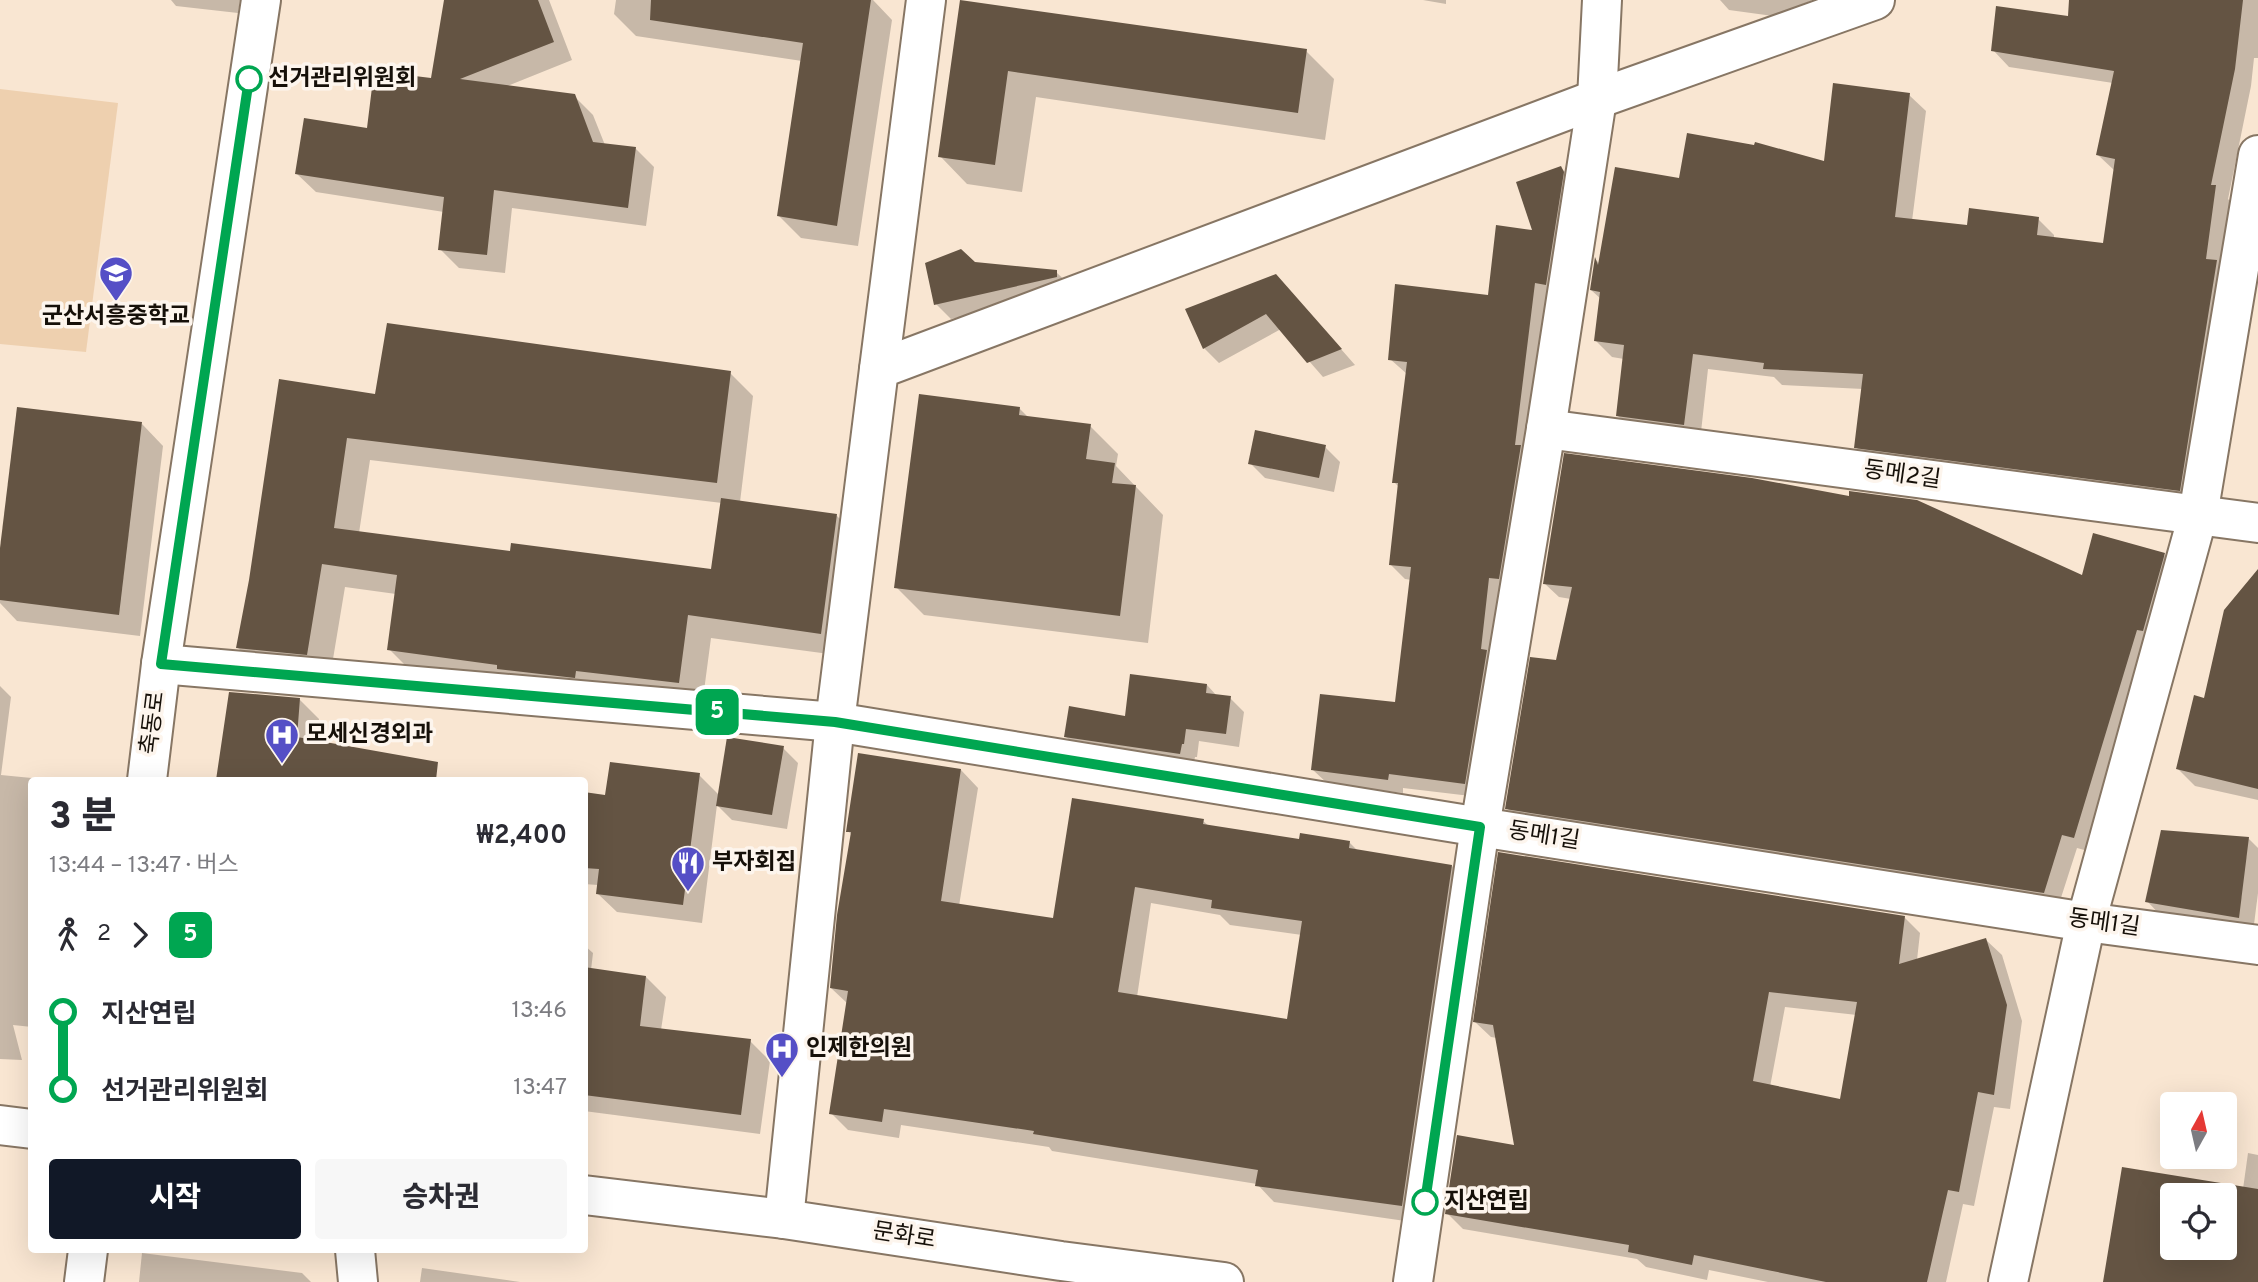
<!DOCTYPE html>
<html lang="ko">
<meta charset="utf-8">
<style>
body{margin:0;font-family:Overpass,"Noto Sans KR",sans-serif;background:#f7f7f7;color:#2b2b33;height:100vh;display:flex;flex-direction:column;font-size:26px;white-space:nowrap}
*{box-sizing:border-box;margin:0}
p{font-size:23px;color:#7c7c81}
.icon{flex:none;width:38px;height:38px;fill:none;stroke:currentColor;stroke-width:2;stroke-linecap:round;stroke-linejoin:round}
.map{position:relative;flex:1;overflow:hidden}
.panel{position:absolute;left:28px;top:777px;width:560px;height:476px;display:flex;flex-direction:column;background:#fff;border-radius:7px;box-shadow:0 7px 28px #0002}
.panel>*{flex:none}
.badge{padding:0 14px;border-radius:10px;font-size:24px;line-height:46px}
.needle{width:46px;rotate:8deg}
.controls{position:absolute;left:2160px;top:1092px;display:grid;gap:14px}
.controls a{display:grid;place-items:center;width:77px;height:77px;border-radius:7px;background:#fff;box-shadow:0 7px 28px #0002;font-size:35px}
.map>.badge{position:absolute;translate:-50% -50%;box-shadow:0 0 0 4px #fff}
.legs{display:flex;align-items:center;gap:10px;height:77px;padding:0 21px;font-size:23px}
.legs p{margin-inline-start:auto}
.headline{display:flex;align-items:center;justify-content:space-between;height:119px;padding:0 21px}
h1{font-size:38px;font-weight:800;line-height:52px}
.action{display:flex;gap:14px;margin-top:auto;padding:14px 21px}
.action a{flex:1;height:80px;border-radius:7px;background:#111827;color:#fff;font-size:28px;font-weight:800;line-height:80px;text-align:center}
.action a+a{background:#f7f7f7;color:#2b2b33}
ul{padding:0 21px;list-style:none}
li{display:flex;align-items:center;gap:24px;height:77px;font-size:26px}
li i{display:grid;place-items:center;width:10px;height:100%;margin:0 9px;background:currentColor}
li i::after{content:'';width:18px;height:18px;margin:-9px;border:5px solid;border-radius:50%;background:#fff}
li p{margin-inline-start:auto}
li:first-child i{background:linear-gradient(#0000 50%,currentColor 0)}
li:last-child i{background:linear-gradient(currentColor 50%,#0000 0)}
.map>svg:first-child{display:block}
.green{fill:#eed0af}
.shadow{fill:#0003;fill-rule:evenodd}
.building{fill:#645443;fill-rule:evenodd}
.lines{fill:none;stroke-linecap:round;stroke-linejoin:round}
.minor-casing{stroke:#877664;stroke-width:42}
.minor{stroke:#fff;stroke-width:38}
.line-1-casing{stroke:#fff;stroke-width:16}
.line-1{stroke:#00a651;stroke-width:10}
.stop-1-dot{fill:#fff;stroke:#00a651;stroke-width:3.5}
.labels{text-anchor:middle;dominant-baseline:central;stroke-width:7;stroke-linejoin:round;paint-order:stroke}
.stop-label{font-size:23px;font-weight:bold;fill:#161009;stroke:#fdf5ed;text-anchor:start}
.poi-label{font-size:23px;font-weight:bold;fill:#161009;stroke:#fdf5ed;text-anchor:start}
.street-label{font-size:23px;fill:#161009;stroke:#fdf5ed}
</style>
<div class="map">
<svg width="2258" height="1282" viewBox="0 0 2258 1282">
<rect width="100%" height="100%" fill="#f9e6d2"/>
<path class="green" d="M0 89 118 103 86 352 0 344Z"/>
<g class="shadow">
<path d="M171 0H240L238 13 176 6Z"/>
<path d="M446 0H549L572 60 505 87 574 96 593 115 605 145 635 148 654 167 646 226 512 208 505 273 459 268 440 249 444 212 316 192 297 174 368 130 432 80Z"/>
<path d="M616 0H873L892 20 858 246 801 238 779 216 802 61 636 36 614 14Z"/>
<path d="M1423 0H1446V4Z"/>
<path d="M1720 0H1813L1773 16 1729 10Z"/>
<path d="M2071 0H2258V58H2254L2251 86 2228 199 2232 203 2196 506 1873 463 1856 447 1863 389 1782 385 1774 377 1708 369 1700 441 1635 432 1618 416 1624 359 1612 357 1596 341 1601 299 1591 290 1596 260 1600 264 1681 180 1825 163 1909 95 1926 111 1912 221 1968 227 2038 219 2054 235V239L2104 245 2115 171 2098 155 2113 83 2009 67 1993 50 2069 18Z"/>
<path d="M962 1 1306 51 1334 79 1325 140 1036 97 1022 192 967 184 940 156Z"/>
<path d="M1561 168 1576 182 1479 797 1403 788V793L1328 784 1313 770 1397 704 1412 580 1405 579 1390 564 1399 487 1394 482 1407 374 1390 359 1489 297 1535 232Z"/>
<path d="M975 264 1056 272 1071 286V292L951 319 936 304Z"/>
<path d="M1290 291 1355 365 1323 377 1281 329 1219 363 1204 348 1187 310Z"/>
<path d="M730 373 753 396 740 502 837 516 860 539 844 656 711 638 702 706 412 672 389 649 396 594 345 587 330 677 261 671 238 648 250 581 280 381 376 396ZM370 460 722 503 713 571 512 553 359 533Z"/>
<path d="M1019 408 1029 418 1090 426 1118 454 1116 466 1163 515 1148 643 924 615 896 587Z"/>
<path d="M142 424 163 446 140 636 17 621 0 603V562Z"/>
<path d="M1325 447 1340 462 1334 492 1265 478 1250 463Z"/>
<path d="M2164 555 2178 569 2088 851 2077 848 2058 907 1521 823 1507 808 1557 662 1571 599 1559 597 1544 583 2083 578Z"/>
<path d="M2258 572V800L2195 786 2178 769Z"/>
<path d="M1207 685 1217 696 1230 698 1244 712 1239 747 1199 741 1197 757H1195L1193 767 1080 750 1066 737 1127 718Z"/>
<path d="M0 686 11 697 1 775 52 780H32V1027L13 1025 22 1060 0 1059Z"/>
<path d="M230 694 300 700 319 719 317 743 408 775 407 780H219Z"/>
<path d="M783 748 798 763 787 829 732 820 717 805 702 923 617 912 597 893 598 885 584 884V794L607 796 699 775 719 795Z"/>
<path d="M961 770 978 788 959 906 1054 920 1203 821 1210 827 1301 841 1349 842 1358 851 1452 866 1469 883 1419 1223 1274 1202 1257 1184 1052 1151 1049 1147 901 1125 899 1138 848 1130 831 1113 848 1004 831 988 852 835 848 831ZM1151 903 1220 915 1230 925 1302 935 1288 1021 1137 997Z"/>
<path d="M2248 838 2258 848V893L2253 932 2161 916 2147 901Z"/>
<path d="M1904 917 1920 933 1917 960 1986 940 2002 955 2022 1021 2010 1109 1994 1107 1974 1206 1963 1204 1946 1282H1768L1709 1270 1707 1280 1646 1267 1637 1259 1463 1229 1447 1213 1516 1147 1497 1038 1491 1037 1475 1022ZM1785 1007 1857 1015 1842 1101 1770 1087Z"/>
<path d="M584 945 593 953 591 970 646 977 666 997 661 1030 750 1041 770 1061 760 1134 584 1111Z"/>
<path d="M2248 1153 2258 1155V1282H2104L2123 1169 2243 1189ZM2172 1195H2224V1248H2172Z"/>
<path d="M142 1253 302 1273 311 1282H139Z"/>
<path d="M422 1268 520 1282H420Z"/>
</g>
<g class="building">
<path d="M444 0H538L554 42 460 79 575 94 593 142 636 147 628 208 494 190 487 255 438 250 444 197 295 174 304 118 367 128 374 71 431 78Z"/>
<path d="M651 0H871L837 226 777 216 803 43 650 20Z"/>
<path d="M960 0 1307 49 1298 113 1008 71 995 165 938 157Z"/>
<path d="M2069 0H2243L2235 69 2211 185H2216L2206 259 2217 260 2180 491 1854 448 1863 374 1763 369 1764 363 1693 354 1684 425 1616 416 1624 345 1594 341 1600 292 1590 290 1595 257 1598 265 1615 167 1679 178 1687 133 1754 145 1755 142 1824 161 1833 83 1910 93 1895 217 1967 225 1969 208 2039 217 2037 235 2103 243 2115 159 2096 155 2114 71 1991 51 1996 6 2068 16Z"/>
<path d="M1561 166 1564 172 1546 285 1535 283 1515 445H1521L1499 579 1489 578 1481 649 1487 650 1465 784 1389 774 1388 780 1311 770 1320 694 1395 702 1411 567 1389 565 1398 483H1392L1407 362 1388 360 1395 284 1488 295 1496 225 1532 230 1516 182Z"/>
<path d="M961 249 975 262 1057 270V277L934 305 925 263Z"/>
<path d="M1276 274 1342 349 1307 363 1266 314 1203 349 1185 309Z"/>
<path d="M387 323 731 371 717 483 347 438 334 528 510 551 511 543 711 569 721 498 837 514 821 634 688 615 679 683 576 671 575 678 497 669V665L387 650 397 575 322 564 307 655 236 648 249 580 279 379 375 394Z"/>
<path d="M919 394 1020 407 1019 415 1091 424 1086 459 1115 463 1112 483 1136 485 1120 616 894 588Z"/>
<path d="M17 407 142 422 119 615 0 600V548Z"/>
<path d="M1255 430 1326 445 1319 478 1248 464Z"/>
<path d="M1564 453 1752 478 1849 496V491L1917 500 2082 575 2093 533 2165 553 2143 631 2137 630 2074 838 2062 835 2044 893 1505 809 1530 657 1556 660 1572 587 1543 584Z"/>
<path d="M2258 569V789L2176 769 2194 695 2204 698 2224 610Z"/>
<path d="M1130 674 1207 684 1206 693 1231 696 1226 734 1186 729 1184 744H1182L1180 754 1064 737 1069 706 1125 716Z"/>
<path d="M229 692 300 698 297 737 438 762 436 780H216Z"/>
<path d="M727 737 784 746 772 815 716 806Z"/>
<path d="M858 753 961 769 941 901 1053 918 1072 798 1204 819 1203 824 1299 839 1300 833 1350 841 1349 848 1452 865 1402 1206 1255 1186 1258 1170 1033 1134 1034 1131 884 1109 882 1122 829 1114 848 991 830 988 837 915 851 832H846ZM1135 887 1212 900 1211 908 1302 921 1287 1019 1118 992Z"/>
<path d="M610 762 700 773 683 905 596 894 599 869 584 868V792L605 795Z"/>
<path d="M2161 830 2249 837 2239 918 2145 902Z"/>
<path d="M1498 852 1905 916 1899 964 1986 938 2007 1005 1994 1095 1978 1092 1959 1192 1948 1190 1927 1282H1826L1694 1255 1692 1265 1628 1252 1629 1245 1445 1214 1457 1135 1514 1145 1493 1025 1473 1022ZM1769 992 1857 1002 1840 1099 1753 1081Z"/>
<path d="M584 967 646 976 640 1026 751 1039 741 1115 584 1095Z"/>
<path d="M2122 1167 2258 1189V1282H2103ZM2172 1195H2224V1248H2172Z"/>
</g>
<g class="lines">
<g class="minor-casing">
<g id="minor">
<path d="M879 369 926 0"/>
<path d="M1546 429 2258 523"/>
<path d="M161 664 835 722 1480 827 2086 922 2258 945"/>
<path d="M147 780 161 664 261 0"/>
<path d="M0 1125 32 1129"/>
<path d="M584 1195 784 1219 1061 1261 1224 1282"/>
<path d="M784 1219 835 722 879 369 1597 99 1875 0"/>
<path d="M355 1250 358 1282"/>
<path d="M84 1282 88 1250"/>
<path d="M1413 1282 1480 827 1546 429 1597 99 1602 0"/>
<path d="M2008 1282 2086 922 2198 515 2258 155"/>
</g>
</g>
<use href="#minor" class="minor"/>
</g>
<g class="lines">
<g class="line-1-casing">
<path id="line-1" d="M249 79 161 664 835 722 1480 827 1425 1202"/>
</g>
<use href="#line-1" class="line-1"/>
</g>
<defs>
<g id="school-pin" transform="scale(1.75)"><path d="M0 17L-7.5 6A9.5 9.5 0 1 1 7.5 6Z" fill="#554fc6" stroke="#fdf5ed"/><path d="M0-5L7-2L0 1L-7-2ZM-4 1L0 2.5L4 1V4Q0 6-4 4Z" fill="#fff"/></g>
<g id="hospital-pin" transform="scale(1.75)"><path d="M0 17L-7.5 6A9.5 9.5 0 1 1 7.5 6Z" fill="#554fc6" stroke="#fdf5ed"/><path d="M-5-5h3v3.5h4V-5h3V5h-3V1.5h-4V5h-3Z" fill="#fff"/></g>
<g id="restaurant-pin" transform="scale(1.75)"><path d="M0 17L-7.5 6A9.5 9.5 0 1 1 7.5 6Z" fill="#554fc6" stroke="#fdf5ed"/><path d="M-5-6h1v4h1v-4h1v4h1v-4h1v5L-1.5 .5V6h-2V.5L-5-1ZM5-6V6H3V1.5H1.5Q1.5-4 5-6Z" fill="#fff"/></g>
</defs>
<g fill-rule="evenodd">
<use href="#school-pin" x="116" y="273"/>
<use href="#hospital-pin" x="282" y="735"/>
<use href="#restaurant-pin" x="688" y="863"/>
<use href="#hospital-pin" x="782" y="1049"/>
</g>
<g class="stop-1-dot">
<circle cx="249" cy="79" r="12"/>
<circle cx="1425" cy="1202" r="12"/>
</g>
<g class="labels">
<g class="stop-label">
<text x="268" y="79">선거관리위원회</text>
<text x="1444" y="1202">지산연립</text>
</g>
<g class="poi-label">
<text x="116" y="317" text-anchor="middle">군산서흥중학교</text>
<text x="306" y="735">모세신경외과</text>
<text x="712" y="863">부자회집</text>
<text x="806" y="1049">인제한의원</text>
</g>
<g class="street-label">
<text transform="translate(1902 476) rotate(8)">동메2길</text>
<text transform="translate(154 723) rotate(-83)">축동로</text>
<text transform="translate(1544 837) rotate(9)">동메1길</text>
<text transform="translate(2104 924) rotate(8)">동메1길</text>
<text transform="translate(904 1237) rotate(9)">문화로</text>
</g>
</g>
</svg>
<div class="controls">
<a><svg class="needle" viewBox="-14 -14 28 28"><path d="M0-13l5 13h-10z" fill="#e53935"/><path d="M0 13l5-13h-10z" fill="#7c7c81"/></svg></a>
<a><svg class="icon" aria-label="locate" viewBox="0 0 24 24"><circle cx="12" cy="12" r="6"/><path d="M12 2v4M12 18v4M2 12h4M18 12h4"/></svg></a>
</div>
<b class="badge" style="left:717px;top:712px;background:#00a651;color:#fff">5</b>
<section class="panel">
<div class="headline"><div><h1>3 분</h1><p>13:44 – 13:47 · 버스</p></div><b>₩2,400</b></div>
<div class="legs"><svg class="icon" aria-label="walk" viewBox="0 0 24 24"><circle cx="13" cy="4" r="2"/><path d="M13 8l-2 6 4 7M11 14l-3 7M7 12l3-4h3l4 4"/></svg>2<svg class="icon" aria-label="forward" viewBox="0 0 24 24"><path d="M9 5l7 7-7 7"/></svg><b class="badge" style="background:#00a651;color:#fff">5</b></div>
<ul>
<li><i style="color:#00a651"></i><b>지산연립</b><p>13:46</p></li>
<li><i style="color:#00a651"></i><b>선거관리위원회</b><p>13:47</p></li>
</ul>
<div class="action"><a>시작</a><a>승차권</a></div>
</section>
</div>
